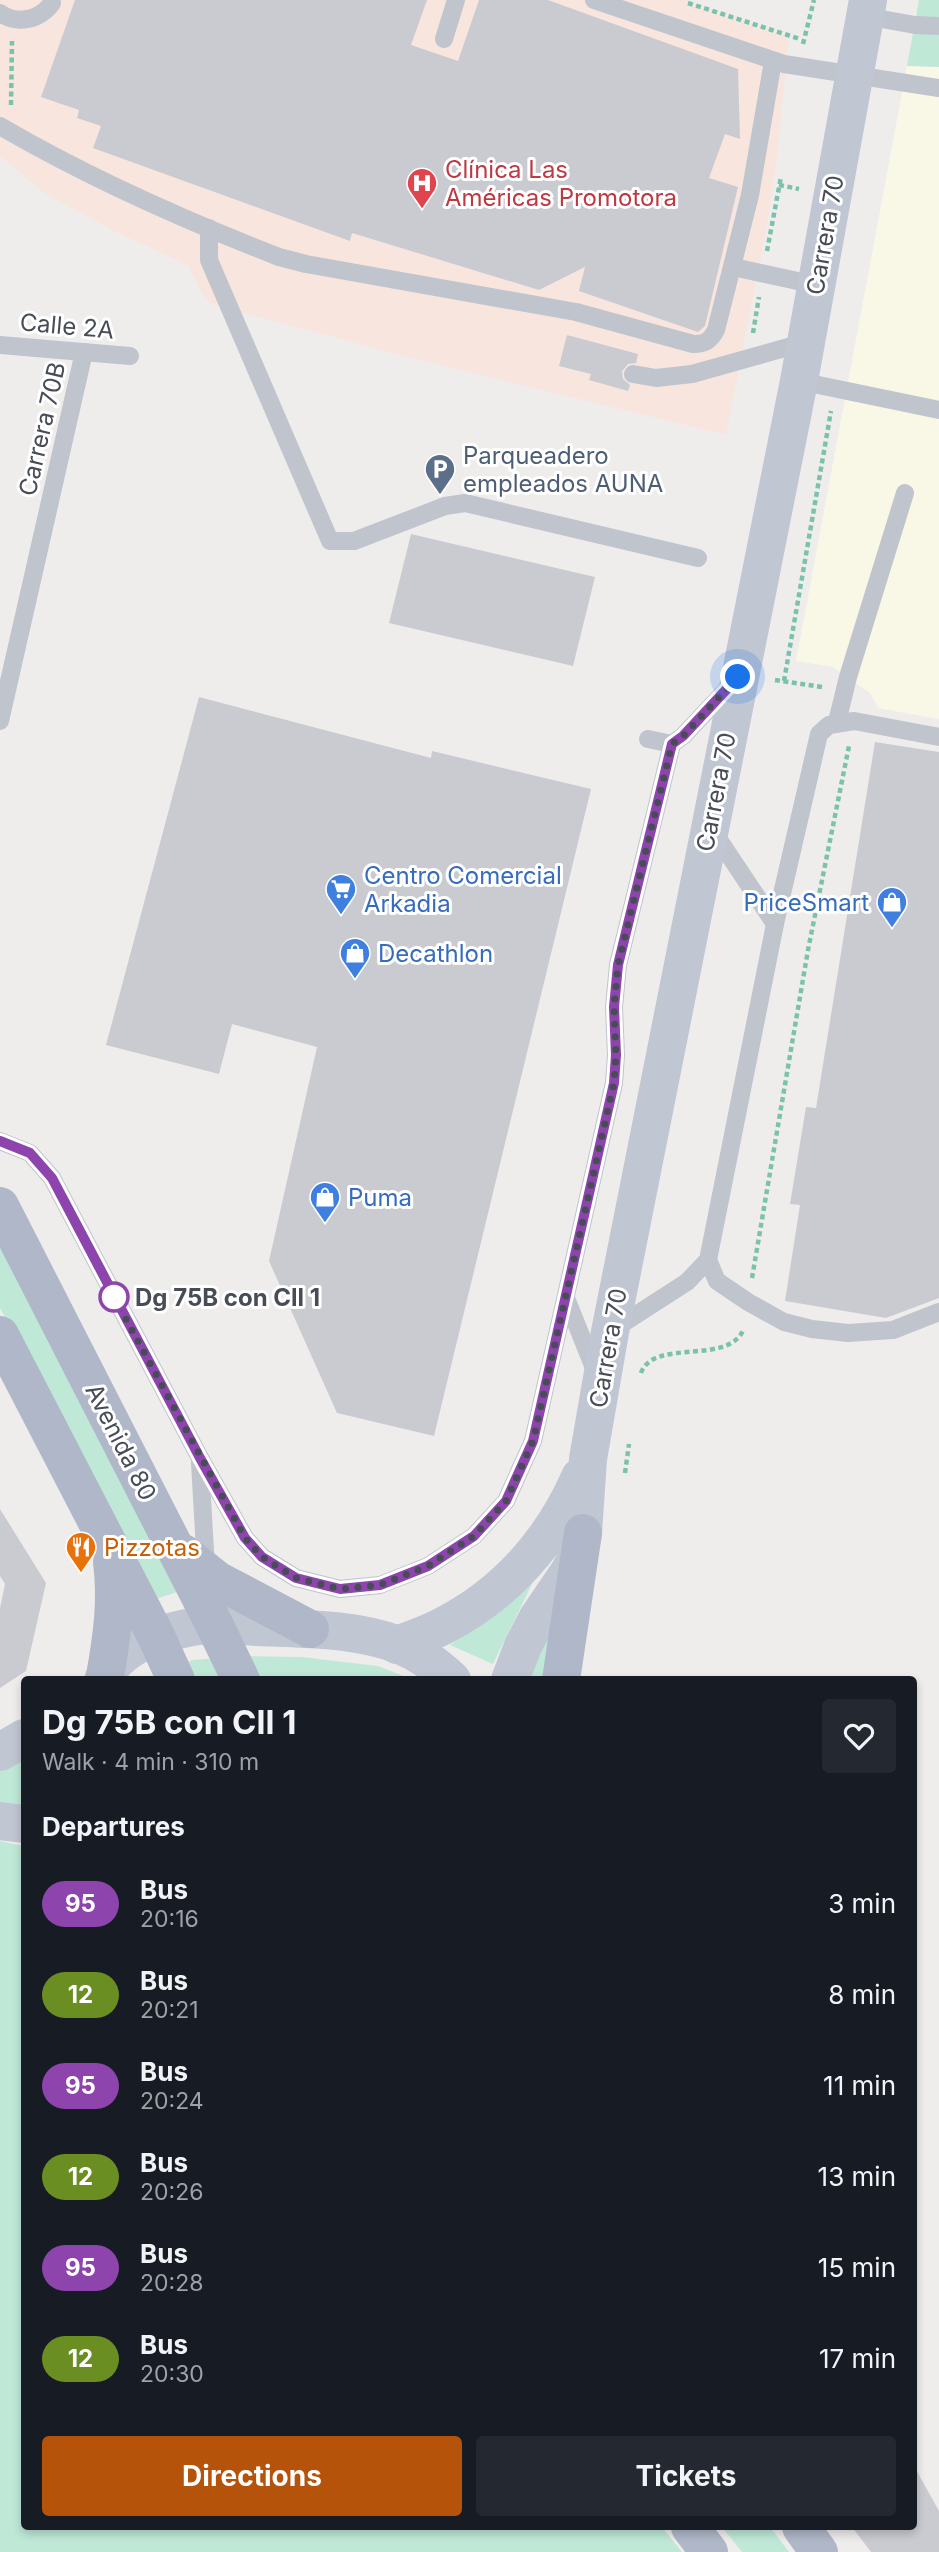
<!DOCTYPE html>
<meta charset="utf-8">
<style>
body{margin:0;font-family:Inter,sans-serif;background:#242831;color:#f1f3f6;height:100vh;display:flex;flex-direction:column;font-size:26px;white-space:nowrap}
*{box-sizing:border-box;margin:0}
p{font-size:23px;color:#9ea1a6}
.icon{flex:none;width:38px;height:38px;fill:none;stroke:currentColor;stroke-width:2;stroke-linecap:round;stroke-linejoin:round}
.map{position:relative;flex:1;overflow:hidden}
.drawer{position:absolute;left:21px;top:1676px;width:896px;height:854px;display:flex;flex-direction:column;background:#171b24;border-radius:7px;box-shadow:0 4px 10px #0003}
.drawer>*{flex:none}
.badge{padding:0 14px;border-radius:23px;font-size:24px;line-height:46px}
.you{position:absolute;width:35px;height:35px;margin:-18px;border:5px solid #fff;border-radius:50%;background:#1a73e8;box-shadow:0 0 0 10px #1a73e833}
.map>.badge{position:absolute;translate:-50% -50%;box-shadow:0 0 0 4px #fff}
h2{padding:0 21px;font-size:26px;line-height:63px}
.round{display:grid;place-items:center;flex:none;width:74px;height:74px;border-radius:7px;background:#242831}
.headline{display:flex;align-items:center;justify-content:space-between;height:119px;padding:0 21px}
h1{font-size:33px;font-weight:700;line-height:52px}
.primary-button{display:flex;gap:14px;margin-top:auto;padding:14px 21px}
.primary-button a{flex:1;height:80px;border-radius:7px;background:#b45309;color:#fff;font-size:28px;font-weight:700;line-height:80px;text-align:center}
.primary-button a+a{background:#242831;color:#f1f3f6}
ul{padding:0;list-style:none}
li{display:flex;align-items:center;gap:21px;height:91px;padding:0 21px}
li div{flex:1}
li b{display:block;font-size:26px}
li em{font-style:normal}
li .badge{min-width:77px;font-weight:700;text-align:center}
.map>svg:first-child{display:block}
.commercial{fill:#f9f7e6}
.medical{fill:#f7e5de}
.green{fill:#bfe8d7}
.building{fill:#cacbd1}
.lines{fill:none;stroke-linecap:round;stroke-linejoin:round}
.path{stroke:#7bc2ad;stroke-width:4.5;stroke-dasharray:5 3.5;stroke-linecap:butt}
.service{stroke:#bfc4cd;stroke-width:18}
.secondary{stroke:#c1c6d3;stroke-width:38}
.primary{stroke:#afb7c8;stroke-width:38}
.line-casing{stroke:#fff;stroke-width:16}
.line{stroke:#8e44ad;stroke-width:10}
.walk{stroke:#474c57;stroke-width:7;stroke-dasharray:0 12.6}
.stop-dot{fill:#fff;stroke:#8e44ad;stroke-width:3.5}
.labels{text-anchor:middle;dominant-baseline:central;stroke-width:6;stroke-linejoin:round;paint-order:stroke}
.health-label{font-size:24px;fill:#be3a42;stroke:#fff;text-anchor:start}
.street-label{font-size:24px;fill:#474c57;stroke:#fff}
.service-label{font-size:24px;fill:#4e5e75;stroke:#fff;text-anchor:start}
.shop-label{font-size:24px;fill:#366cbe;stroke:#fff;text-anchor:start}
.stop-label{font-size:24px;font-weight:bold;fill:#474c57;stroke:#fff;text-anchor:start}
.food-label{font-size:24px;fill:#c56008;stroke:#fff;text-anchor:start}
</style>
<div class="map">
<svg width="939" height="2552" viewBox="0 0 939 2552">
<rect width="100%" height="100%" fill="#efedec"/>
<path class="commercial" d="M907 66 939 67V719L878 708 870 693 833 667 796 661Z"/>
<path class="medical" d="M0 0H686L789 36 776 167 767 225 726 435 400 355 211 304 202 294 188 265 118 233 46 194 0 156Z"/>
<g class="green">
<path d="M919 0H939V67L907 66Z"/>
<path d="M0 1239 180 1591 153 1600 0 1308Z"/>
<path d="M547 1553 493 1664 450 1645 475 1627Z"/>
<path d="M555 1621 545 1680H531L537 1653Z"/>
<path d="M246 1656 302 1657 378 1666 414 1680H159L192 1660Z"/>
<path d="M24 1753V1812L0 1808V1769Z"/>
<path d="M0 1841 24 1846V2527H662L682 2552H0Z"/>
<path d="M722 2527H770L789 2552H742Z"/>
</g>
<g class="building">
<path d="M75 0H427L411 45 458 61 479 0H548L738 69 740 139 725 134 709 178 738 187 705 326 698 332 579 291 585 267 539 290 352 233 350 241 93 148 101 126 77 118 79 110 41 97Z"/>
<path d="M567 335 638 354 636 363 628 364 622 371 623 379 630 385 628 391 589 380 591 374 559 366Z"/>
<path d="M411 534 595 577 573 666 389 623Z"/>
<path d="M199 697 431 758 432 751 591 789 434 1436 337 1413 269 1261 317 1047 232 1024 219 1074 106 1045Z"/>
<path d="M875 742 939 752V1298L886 1318 785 1301 800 1205 790 1204 806 1107 816 1108Z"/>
<path d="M0 1509 46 1583 26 1671 0 1688V1608L5 1584 0 1576Z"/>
<path d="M914 2466 939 2511V2552H871L852 2527H914Z"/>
</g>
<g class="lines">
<g class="path">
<path d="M688 3 800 39"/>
<path d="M803 44 814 0"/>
<path d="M11 105 12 41"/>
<path d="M779 185 799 189"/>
<path d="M767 251 781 177"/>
<path d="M753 333 759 297"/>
<path d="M775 680 822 687"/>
<path d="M784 681 831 411"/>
<path d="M752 1278 808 950 849 746"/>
<path d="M641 1373C654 1337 730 1367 744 1328"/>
<path d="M625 1473 629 1444"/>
</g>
<g class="service">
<path d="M594 0 784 64 939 88"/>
<path d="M0 13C17 25 40 20 52 3"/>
<path d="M865 16 915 25 939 26"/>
<path d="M444 39 456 0"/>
<path d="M0 126C89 178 184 220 279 257L306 264 576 312 693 344C705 344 710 341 716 330L750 195 773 61"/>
<path d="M209 228V260L330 541H354L445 506 465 503 698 558"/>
<path d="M733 267 816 285"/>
<path d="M0 345 130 356"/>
<path d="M633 374 656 378 692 374 806 342"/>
<path d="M799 381 939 410"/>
<path d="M0 721 84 352"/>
<path d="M837 722 848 677 905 493"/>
<path d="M648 739 672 744"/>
<path d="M713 831 775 924"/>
<path d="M0 1141 30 1153 52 1178 200 1458 245 1538 262 1557 296 1578 340 1589 380 1585 428 1566 474 1536 506 1501 533 1441 614 1083 616 1055 614 1007 618 965 672 744 683 736 731 685"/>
<path d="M708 1260 717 1281 748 1302 784 1322 812 1329 848 1333 893 1330 939 1312"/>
<path d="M566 1298 596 1373"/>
<path d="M614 1329 687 1282 708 1260 775 924 819 734 829 725 854 721 939 737"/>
<path d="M200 1463 206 1568"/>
</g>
<g class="secondary">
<path d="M397 1645C412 1639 428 1634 443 1626 506 1594 552 1541 580 1477"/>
<path d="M103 1680C118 1647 159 1633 192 1627 213 1623 235 1626 256 1627 303 1629 354 1628 399 1645 420 1653 436 1665 452 1680"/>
<path d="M510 1680 523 1646 537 1619 569 1572 578 1554 583 1533 588 1459 610 1332 799 381 868 0"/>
<path d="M0 1752 24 1738"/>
<path d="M0 1821 24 1824"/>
</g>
<g class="primary">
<path d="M0 1206 215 1626 241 1680"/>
<path d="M0 1335 156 1636 176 1680"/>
<path d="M183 1553 217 1580 310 1629"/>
<path d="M105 1676C112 1637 117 1601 112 1562"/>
<path d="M561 1680 583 1533"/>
<path d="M690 2527 709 2552"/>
<path d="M801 2527 819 2552"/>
</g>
</g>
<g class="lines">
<g class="line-casing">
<path id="line" d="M0 1141 30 1153 52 1178 200 1458 245 1538 262 1557 296 1578 340 1589 380 1585 428 1566 474 1536 506 1501 533 1441 614 1083 616 1055 614 1007 618 965 672 744 683 736 738 677"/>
</g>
<use href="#line" class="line"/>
<path class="walk" d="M114 1297 245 1538 262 1557 296 1578 340 1589 380 1585 428 1566 474 1536 506 1501 533 1441 614 1083 616 1055 614 1007 618 965 672 744 683 736 738 677"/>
</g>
<defs>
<g id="hospital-pin" transform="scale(1.575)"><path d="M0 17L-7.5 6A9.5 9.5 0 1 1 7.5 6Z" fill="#e0444e" stroke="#fff"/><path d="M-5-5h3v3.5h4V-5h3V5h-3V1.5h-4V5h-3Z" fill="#fff"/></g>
<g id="parking-pin" transform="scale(1.575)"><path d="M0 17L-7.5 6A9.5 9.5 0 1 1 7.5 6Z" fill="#5c6f8a" stroke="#fff"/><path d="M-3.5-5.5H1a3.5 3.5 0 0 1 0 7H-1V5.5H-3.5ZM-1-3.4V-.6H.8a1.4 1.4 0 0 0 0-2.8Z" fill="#fff"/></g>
<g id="supermarket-pin" transform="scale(1.575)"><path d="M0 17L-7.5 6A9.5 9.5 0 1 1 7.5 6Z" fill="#3f7fe0" stroke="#fff"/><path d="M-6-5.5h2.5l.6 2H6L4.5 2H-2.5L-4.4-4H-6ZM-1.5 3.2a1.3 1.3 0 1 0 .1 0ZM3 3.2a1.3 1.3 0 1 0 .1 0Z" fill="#fff"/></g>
<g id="shop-pin" transform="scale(1.575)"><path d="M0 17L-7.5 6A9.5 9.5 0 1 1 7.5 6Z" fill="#3f7fe0" stroke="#fff"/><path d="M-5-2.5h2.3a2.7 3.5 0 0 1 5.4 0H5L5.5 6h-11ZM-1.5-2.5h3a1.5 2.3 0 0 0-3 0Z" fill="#fff"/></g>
<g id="restaurant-pin" transform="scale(1.575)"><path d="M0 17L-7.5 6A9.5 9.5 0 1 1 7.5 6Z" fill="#e8710a" stroke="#fff"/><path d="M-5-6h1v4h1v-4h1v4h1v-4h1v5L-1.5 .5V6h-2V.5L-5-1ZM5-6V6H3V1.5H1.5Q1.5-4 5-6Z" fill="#fff"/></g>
</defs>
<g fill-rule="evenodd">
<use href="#hospital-pin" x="422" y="183"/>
<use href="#parking-pin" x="440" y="469"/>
<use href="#supermarket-pin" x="341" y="889"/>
<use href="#shop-pin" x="892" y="902"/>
<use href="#shop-pin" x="355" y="953"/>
<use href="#shop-pin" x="325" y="1197"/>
<use href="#restaurant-pin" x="81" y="1547"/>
</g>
<circle class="stop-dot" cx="114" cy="1297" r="14"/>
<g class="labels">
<g class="health-label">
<text x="445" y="169">Clínica Las<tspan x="445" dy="28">Américas Promotora</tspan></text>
</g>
<g class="street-label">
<text transform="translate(825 235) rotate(-80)">Carrera 70</text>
<text transform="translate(67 326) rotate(5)">Calle 2A</text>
<text transform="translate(42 429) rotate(-77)">Carrera 70B</text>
<text transform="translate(716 792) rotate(-79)">Carrera 70</text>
<text transform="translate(608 1348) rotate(-80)">Carrera 70</text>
<text transform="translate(121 1442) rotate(63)">Avenida 80</text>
</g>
<g class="service-label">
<text x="463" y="455">Parqueadero<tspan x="463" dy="28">empleados AUNA</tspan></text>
</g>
<g class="shop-label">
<text x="364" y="875">Centro Comercial<tspan x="364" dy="28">Arkadia</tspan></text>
<text x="869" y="902" text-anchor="end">PriceSmart</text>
<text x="378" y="953">Decathlon</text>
<text x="348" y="1197">Puma</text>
</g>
<g class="stop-label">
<text x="135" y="1297">Dg 75B con Cll 1</text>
</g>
<g class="food-label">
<text x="104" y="1547">Pizzotas</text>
</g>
</g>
</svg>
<div class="you" style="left:738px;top:677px"></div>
<section class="drawer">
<div class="headline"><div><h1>Dg 75B con Cll 1</h1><p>Walk · 4 min · 310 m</p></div><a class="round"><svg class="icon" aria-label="heart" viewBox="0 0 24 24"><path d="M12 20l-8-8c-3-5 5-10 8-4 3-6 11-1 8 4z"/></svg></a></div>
<h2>Departures</h2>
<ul>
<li><span class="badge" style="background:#8e44ad;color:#fff">95</span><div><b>Bus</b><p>20:16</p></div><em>3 min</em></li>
<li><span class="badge" style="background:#6b8e23;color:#fff">12</span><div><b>Bus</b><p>20:21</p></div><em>8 min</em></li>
<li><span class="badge" style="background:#8e44ad;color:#fff">95</span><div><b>Bus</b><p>20:24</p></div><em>11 min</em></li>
<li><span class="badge" style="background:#6b8e23;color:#fff">12</span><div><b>Bus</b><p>20:26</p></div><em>13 min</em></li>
<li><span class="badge" style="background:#8e44ad;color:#fff">95</span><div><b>Bus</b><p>20:28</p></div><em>15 min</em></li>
<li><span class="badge" style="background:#6b8e23;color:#fff">12</span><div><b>Bus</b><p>20:30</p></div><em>17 min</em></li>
</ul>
<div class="primary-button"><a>Directions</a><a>Tickets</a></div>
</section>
</div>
